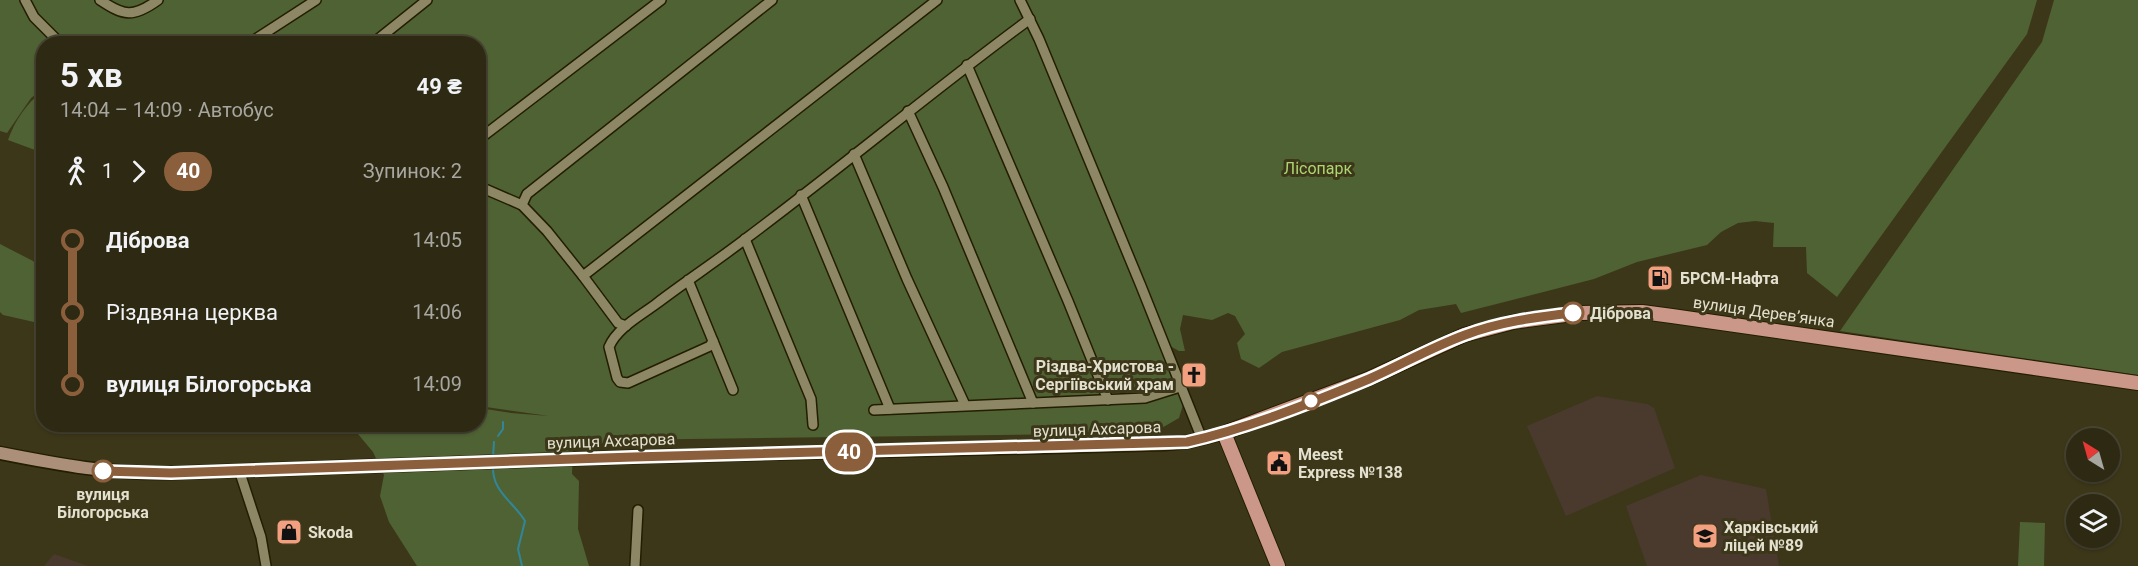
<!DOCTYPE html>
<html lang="uk">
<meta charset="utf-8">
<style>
body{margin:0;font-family:Roboto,sans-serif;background:#393521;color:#f1f3f6;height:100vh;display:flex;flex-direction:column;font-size:22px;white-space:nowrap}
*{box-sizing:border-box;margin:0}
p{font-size:20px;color:#a7a6a0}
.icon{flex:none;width:33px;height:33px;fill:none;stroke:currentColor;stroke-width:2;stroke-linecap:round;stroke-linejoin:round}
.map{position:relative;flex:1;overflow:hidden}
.panel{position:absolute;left:36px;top:36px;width:450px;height:396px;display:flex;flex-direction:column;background:#2d2913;border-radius:24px;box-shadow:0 2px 4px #0004,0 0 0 2px #484533}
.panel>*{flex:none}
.badge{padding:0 12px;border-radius:20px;font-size:21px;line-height:39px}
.needle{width:39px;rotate:323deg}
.fabs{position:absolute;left:2066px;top:428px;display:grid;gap:12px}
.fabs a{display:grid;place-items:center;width:54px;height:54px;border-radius:50%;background:#2d2913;box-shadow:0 2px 4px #0004,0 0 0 2px #484533;font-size:30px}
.map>.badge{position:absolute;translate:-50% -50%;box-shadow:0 0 0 3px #fff}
.legs{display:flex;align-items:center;gap:9px;height:66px;padding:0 24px;font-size:20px}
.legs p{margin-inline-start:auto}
.summary{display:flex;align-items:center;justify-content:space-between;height:102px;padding:0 24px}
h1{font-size:33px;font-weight:700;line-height:45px}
ul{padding:0 24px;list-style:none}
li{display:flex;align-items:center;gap:21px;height:72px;font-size:22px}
li i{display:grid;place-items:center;width:9px;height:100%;margin:0 8px;background:currentColor}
li i::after{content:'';width:15px;height:15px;margin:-8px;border:4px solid;border-radius:50%;background:#2d2913}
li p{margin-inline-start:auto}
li:first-child i{background:linear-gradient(#0000 50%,currentColor 0)}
li:last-child i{background:linear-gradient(currentColor 50%,#0000 0)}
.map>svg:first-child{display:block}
.education{fill:#4a3a2e}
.green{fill:#4f6234}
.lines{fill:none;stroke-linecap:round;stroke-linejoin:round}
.stream{stroke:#318799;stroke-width:2}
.minor-casing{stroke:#231e01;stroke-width:12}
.secondary-casing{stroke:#231e01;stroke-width:15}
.primary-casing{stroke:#231e01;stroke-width:16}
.minor{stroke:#8d8766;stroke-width:9}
.secondary{stroke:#ac8f78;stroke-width:12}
.primary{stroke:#cb9789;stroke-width:14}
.line-1-casing{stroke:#fff;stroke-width:14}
.line-1{stroke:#8b5e3c;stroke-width:9}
.stop-1-dot{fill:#fff;stroke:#8b5e3c;stroke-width:3}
.labels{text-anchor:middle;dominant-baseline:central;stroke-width:6;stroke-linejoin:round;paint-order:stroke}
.park-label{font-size:16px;fill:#add672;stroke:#3c3719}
.poi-label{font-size:16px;font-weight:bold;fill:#e3e0cf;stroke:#3c3719;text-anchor:start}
.street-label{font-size:16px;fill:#e3e0cf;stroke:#3c3719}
.stop-label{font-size:16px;font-weight:bold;fill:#e3e0cf;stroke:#3c3719;text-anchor:start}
</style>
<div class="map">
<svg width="2138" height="566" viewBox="0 0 2138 566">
<rect width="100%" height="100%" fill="#3c3719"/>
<g class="education">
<path d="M1597 396 1647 404 1654 408 1675 468 1566 516 1527 426Z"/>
<path d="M1701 475 1766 489 1779 566H1647L1626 506Z"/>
<path d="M54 554 88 566H44Z"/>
</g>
<g class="green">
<path d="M0 0H2037L2027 34 1837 297 1807 273 1806 247H1773L1774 223 1755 221 1738 223 1721 232 1707 245 1637 262 1594 279 1461 313 1456 304 1419 310 1400 320 1282 352 1259 368 1241 359 1237 343 1245 334 1235 316 1228 313 1212 320 1183 315 1180 329 1185 351H1179L1170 346 1165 351 1183 405 1179 418 1153 433 617 440 612 434 605 443 573 448 572 474 579 481 578 529 589 566H417L389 522 380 496 384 475 373 452 358 434 360 425 478 424 479 408 511 413 549 416 479 406 478 44H44L43 89 31 98 7 133 0 131Z"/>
<path d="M2054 0H2138V375L1840 331 2042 42Z"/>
<path d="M43 91V153L8 140C15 120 26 104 43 91Z"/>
<path d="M0 244 33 261 43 271V324L3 315 0 312Z"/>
<path d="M2020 522 2045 523 2044 566H2018Z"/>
</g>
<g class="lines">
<g class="stream">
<path d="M498 436 503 429V422"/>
<path d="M493 457 494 442"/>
<path d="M493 466C492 492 513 501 525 521L518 549 522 566"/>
</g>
<g class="minor-casing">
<g id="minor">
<path d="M25 0 34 17 61 44"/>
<path d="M100 0C124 16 133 18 158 0"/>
<path d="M1020 0 1039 39 1141 286 1202 439"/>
<path d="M248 44 316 0"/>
<path d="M372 44 427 0"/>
<path d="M967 65 1068 301 1108 400"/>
<path d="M908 111 943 187 1033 403"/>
<path d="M478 140 661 0"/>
<path d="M854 154 907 279 965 405"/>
<path d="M478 186 522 205 547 231 583 276 618 323 626 326"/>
<path d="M801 195 890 409"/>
<path d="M522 205 527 194 772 0"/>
<path d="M745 239 811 399 813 425"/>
<path d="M583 276 937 0"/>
<path d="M688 280 713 341 710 346 628 383 620 382 617 378 609 347C617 328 640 316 656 304 685 282 715 262 744 240 841 168 933 90 1030 19"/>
<path d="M713 341 733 390"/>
<path d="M874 410 1145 398 1180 387"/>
<path d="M239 470 261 537 266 566"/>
<path d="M635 566 638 510"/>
</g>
</g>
<g class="secondary-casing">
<path id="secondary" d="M0 453C61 465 109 474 171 473L633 457 1165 444 1187 442 1224 433"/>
</g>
<g class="primary-casing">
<path id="primary" d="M1278 566 1224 433 1368 379 1464 335 1513 322 1580 313 1642 312 1672 316 2138 383"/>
</g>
<use href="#minor" class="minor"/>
<use href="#secondary" class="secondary"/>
<use href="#primary" class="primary"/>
</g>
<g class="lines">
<g class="line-1-casing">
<path id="line-1" d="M103 471 171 473 633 457 1187 442C1249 428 1311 403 1369 379 1401 365 1432 347 1465 335 1499 322 1536 317 1573 313"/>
</g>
<use href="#line-1" class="line-1"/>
</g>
<defs>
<g id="fuel-square" transform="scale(1.35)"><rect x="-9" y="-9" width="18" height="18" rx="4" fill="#f2a080" stroke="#3c3719"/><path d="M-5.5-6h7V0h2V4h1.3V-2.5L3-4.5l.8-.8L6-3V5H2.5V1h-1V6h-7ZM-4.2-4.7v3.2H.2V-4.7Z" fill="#111"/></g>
<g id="church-square" transform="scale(1.35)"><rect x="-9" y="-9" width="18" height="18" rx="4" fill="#f2a080" stroke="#3c3719"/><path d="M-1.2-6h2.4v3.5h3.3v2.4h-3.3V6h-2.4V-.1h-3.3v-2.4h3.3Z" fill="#111"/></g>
<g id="civic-square" transform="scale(1.35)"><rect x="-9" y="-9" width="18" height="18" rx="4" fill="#f2a080" stroke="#3c3719"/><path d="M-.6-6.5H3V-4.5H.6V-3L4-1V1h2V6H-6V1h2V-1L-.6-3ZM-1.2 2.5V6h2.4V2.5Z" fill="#111"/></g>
<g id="shop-square" transform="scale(1.35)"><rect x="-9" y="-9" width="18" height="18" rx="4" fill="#f2a080" stroke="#3c3719"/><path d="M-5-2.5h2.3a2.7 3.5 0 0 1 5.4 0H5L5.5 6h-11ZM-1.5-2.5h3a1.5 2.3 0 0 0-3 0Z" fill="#111"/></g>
<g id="school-square" transform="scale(1.35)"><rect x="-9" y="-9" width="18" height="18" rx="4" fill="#f2a080" stroke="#3c3719"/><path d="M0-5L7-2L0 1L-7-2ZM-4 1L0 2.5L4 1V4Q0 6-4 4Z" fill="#111"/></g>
</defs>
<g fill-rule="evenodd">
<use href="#fuel-square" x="1660" y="278"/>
<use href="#church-square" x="1194" y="375"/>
<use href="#civic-square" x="1279" y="463"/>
<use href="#shop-square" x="289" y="532"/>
<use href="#school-square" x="1705" y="536"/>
</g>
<g class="stop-1-dot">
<circle cx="1573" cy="313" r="10"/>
<circle cx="1311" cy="401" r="8"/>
<circle cx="103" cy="471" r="10"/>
</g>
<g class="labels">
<g class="park-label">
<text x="1318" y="168">Лісопарк</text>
</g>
<g class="poi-label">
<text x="1680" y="278">БРСМ-Нафта</text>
<text x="1174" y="366" text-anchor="end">Різдва-Христова -<tspan x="1174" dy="18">Сергіївський храм</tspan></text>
<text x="1298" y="454">Meest<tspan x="1298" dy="18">Express №138</tspan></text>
<text x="1724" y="527">Харківський<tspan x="1724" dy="18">ліцей №89</tspan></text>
<text x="308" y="532">Skoda</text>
</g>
<g class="street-label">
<text transform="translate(1764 312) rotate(8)">вулиця Дерев’янка</text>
<text transform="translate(1097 429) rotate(-2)">вулиця Ахсарова</text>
<text transform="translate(611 441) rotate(-2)">вулиця Ахсарова</text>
</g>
<g class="stop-label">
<text x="1590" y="313">Діброва</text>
<text x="103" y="494" text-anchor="middle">вулиця<tspan x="103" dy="18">Білогорська</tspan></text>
</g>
</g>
</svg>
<div class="fabs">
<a><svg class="needle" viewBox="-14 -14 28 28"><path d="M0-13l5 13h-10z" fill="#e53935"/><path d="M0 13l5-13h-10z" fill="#a7a6a0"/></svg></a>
<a><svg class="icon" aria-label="layers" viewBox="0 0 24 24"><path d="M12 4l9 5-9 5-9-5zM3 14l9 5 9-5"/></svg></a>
</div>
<b class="badge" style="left:849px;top:452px;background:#8b5e3c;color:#fff">40</b>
<section class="panel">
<div class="summary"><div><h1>5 хв</h1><p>14:04 – 14:09 · Автобус</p></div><b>49 ₴</b></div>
<div class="legs"><svg class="icon" aria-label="walk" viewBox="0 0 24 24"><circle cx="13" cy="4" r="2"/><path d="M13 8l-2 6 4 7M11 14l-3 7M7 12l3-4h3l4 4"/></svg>1<svg class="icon" aria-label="forward" viewBox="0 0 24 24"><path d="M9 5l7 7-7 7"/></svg><b class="badge" style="background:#8b5e3c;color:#fff">40</b><p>Зупинок: 2</p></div>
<ul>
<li><i style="color:#8b5e3c"></i><b>Діброва</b><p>14:05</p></li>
<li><i style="color:#8b5e3c"></i><span>Різдвяна церква</span><p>14:06</p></li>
<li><i style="color:#8b5e3c"></i><b>вулиця Білогорська</b><p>14:09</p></li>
</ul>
</section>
</div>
